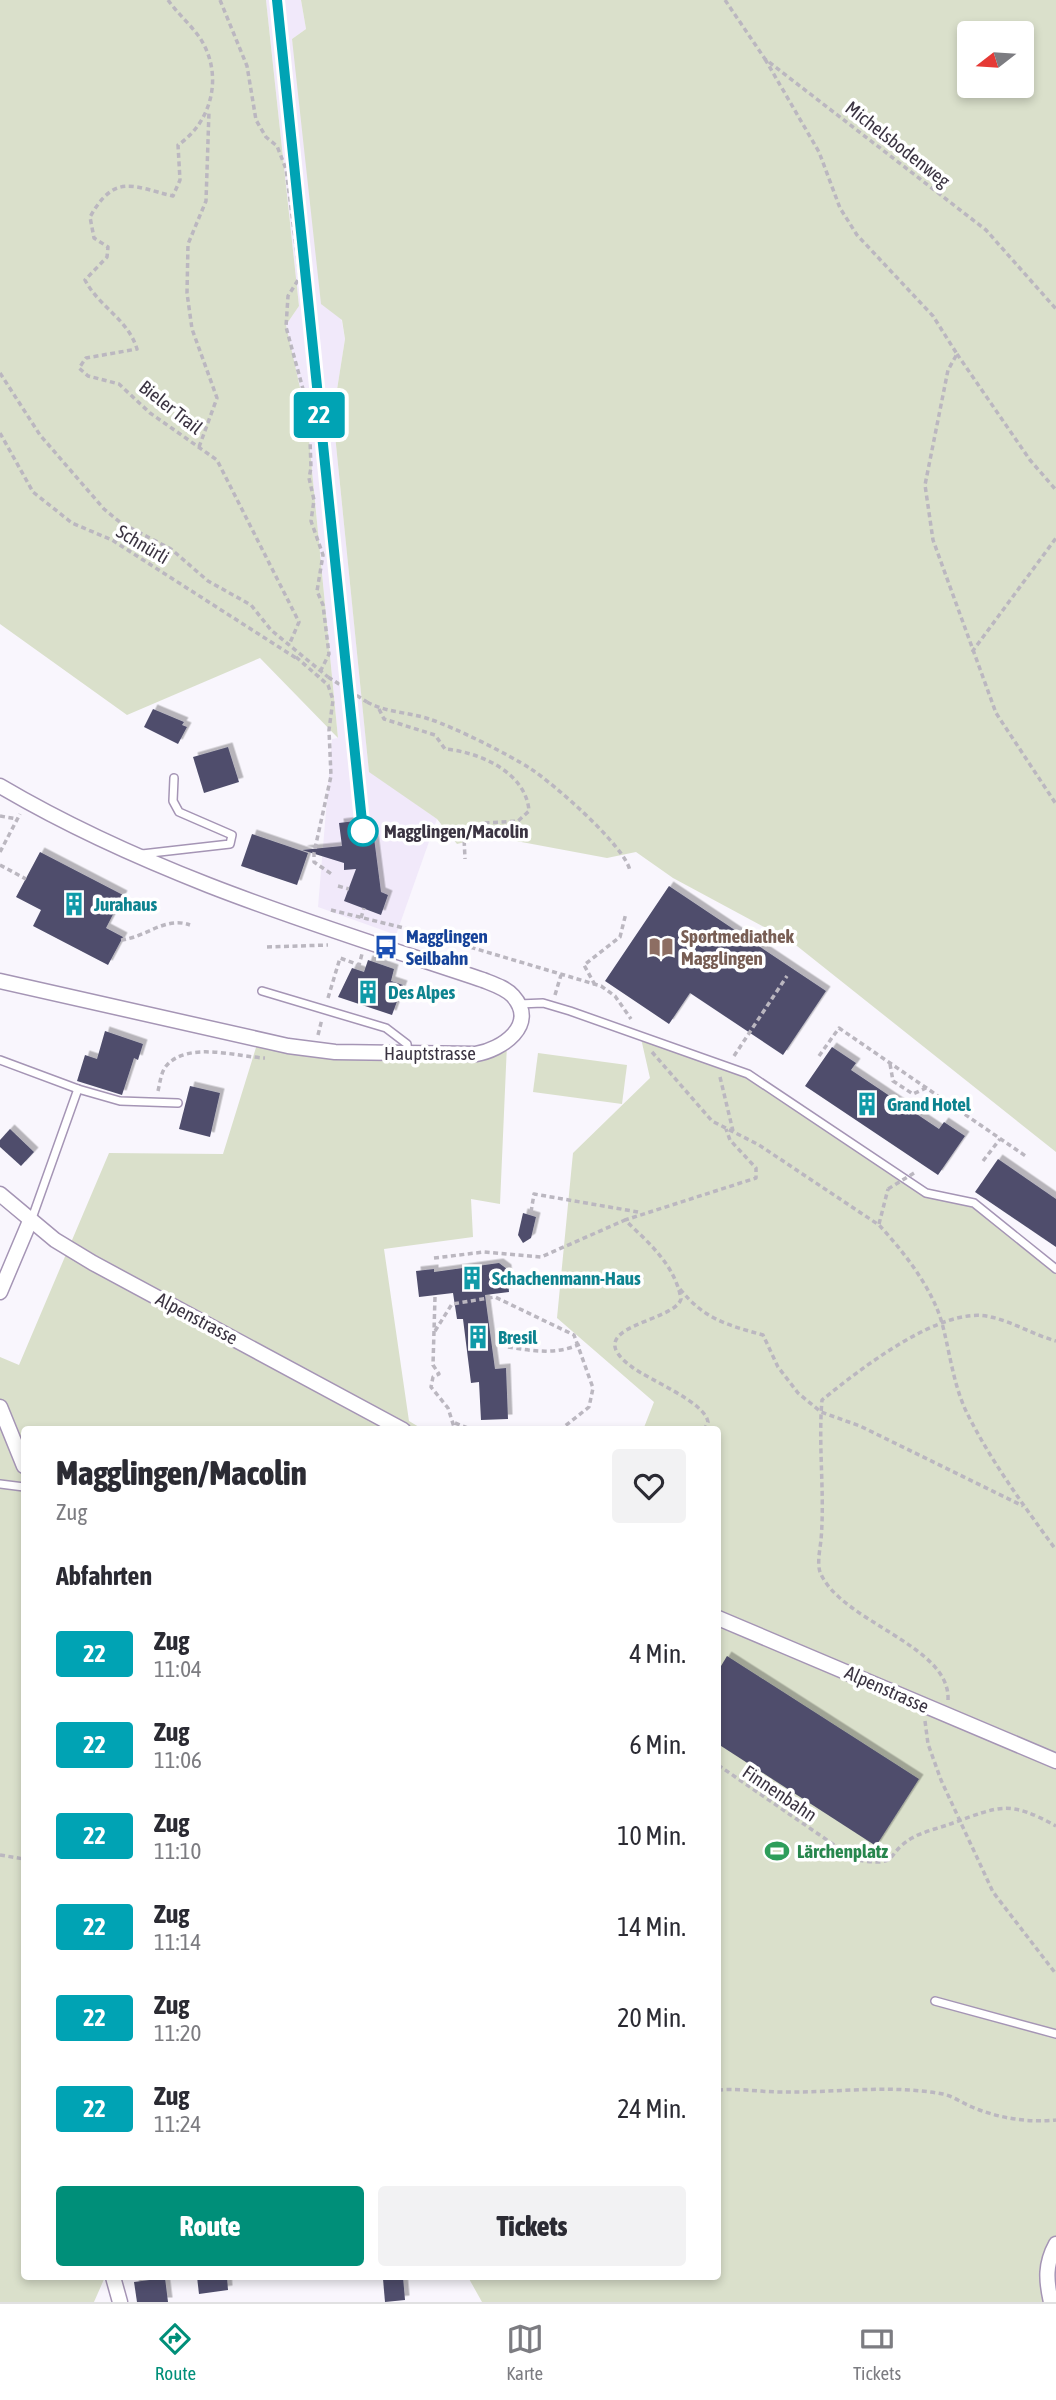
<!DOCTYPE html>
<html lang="de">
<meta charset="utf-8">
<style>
body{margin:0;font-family:"Asap Condensed",sans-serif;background:#f2f2f3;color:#2b2b33;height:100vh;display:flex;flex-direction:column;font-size:26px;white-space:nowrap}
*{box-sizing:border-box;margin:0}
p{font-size:23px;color:#7c7c81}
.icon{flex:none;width:38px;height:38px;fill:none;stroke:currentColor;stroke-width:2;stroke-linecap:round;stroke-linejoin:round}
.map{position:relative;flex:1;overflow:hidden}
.side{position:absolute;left:21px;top:1426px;width:700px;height:854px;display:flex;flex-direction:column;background:#fff;border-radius:7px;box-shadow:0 4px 10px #0003}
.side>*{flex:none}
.badge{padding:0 14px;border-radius:5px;font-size:24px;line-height:46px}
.needle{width:46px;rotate:253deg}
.controls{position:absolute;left:957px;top:21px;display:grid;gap:14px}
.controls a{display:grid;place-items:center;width:77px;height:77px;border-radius:7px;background:#fff;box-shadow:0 4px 10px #0003;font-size:35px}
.map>.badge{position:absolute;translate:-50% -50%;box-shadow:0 0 0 4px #fff}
h2{padding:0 35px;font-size:26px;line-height:63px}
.round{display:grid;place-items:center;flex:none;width:74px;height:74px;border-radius:7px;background:#f2f2f3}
.summary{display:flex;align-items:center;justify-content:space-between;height:119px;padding:0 35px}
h1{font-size:33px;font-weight:800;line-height:52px}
.cta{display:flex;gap:14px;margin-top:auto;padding:14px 35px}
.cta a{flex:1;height:80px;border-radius:7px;background:#008f79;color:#fff;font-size:28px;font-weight:800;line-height:80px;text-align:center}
.cta a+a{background:#f2f2f3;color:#2b2b33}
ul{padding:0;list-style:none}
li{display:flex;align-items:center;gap:21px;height:91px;padding:0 35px}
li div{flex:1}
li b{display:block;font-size:26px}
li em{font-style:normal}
li .badge{min-width:77px;font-weight:700;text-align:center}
.dock{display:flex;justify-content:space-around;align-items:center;height:98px;border-top:2px solid #e1e1e2;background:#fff;font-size:19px;color:#7c7c81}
.dock a{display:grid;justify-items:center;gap:4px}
.dock .current{color:#008f79}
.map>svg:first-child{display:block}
.built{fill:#f1e9fa}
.green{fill:#dae0cb;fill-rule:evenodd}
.building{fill:#4f4e6c;filter:url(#shadow)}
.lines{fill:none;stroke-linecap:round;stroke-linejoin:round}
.lane-casing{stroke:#a595b5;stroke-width:10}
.street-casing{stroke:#a595b5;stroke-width:17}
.path{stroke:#bbb7c0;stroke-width:3.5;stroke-dasharray:5 3.5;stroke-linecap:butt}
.lane{stroke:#fff;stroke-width:7}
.street{stroke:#fff;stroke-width:14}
.rail-casing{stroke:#a09ba5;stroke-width:8}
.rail{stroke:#fff;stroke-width:5;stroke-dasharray:16;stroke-linecap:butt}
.path-bridge{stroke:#bbb7c0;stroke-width:3.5;stroke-dasharray:5 3.5;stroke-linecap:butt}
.line-casing{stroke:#fff;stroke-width:16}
.line{stroke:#00a3b4;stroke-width:10}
.stop-dot{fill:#fff;stroke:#00a3b4;stroke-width:3.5}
.labels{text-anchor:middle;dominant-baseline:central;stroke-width:7;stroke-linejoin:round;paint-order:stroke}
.street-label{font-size:19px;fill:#3b3442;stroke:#fff}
.stop-label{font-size:19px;font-weight:bold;fill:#3b3442;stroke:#fff;text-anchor:start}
.culture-label{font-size:19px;font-weight:bold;fill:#0d838f;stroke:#fff;text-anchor:start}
.transit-label{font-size:19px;font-weight:bold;fill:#164399;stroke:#fff;text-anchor:start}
.education-label{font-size:19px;font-weight:bold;fill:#785e54;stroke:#fff;text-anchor:start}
.leisure-label{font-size:19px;font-weight:bold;fill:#27864d;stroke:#fff;text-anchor:start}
</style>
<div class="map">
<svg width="1056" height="2302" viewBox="0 0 1056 2302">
<defs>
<filter id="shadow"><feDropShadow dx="4.5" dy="-4.5" stdDeviation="0" flood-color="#0004"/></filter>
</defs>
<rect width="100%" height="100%" fill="#f9f6fd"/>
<path class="built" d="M266 0H301L306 29 292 39 345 339 333 415 369 771 437 819 396 935 318 907 332 739 338 738 307 419 286 325 299 306Z"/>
<g class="green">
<path d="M0 0H266L299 306 286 325 307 419 338 738 260 658 127 715 0 624Z"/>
<path d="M301 0H1056V1152L792 942 673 878 636 852 607 858 489 836 457 844 437 819 369 772 333 415 345 339 342 320 321 304 292 39 306 29ZM970 33H1022V86H970Z"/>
<path d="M640 1034 728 1065 926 1193 974 1203 1056 1269V2302H482L468 2277H718V1430H643L654 1402 557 1318 573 1153 650 1078Z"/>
<path d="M258 1041 408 1054 507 1044 500 1204 471 1199 473 1237 384 1249 409 1421 424 1430H24V2277H105L94 2302H0V1357L19 1365 109 1153 223 1154Z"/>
<path d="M538 1053 627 1065 622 1104 533 1092Z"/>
</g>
<g class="building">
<path d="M153 709 184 722 182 725 187 727 178 744 144 727Z"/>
<path d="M228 747 239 782 204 793 193 757Z"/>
<path d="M355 821V831L373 830 381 892 388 895 381 915 344 901 356 869 344 870V863L302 850 342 846 339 823Z"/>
<path d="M252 834 308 853 297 885 241 866Z"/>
<path d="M40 852 123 895 106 928 123 937 108 965 33 926 41 910 16 897Z"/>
<path d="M669 886 826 991 783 1055 690 993 669 1024 605 981Z"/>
<path d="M368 960 394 969 391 981 403 985 392 1015 338 997 352 968 364 972Z"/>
<path d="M105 1031 143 1044 138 1060 134 1058 122 1095 77 1081 85 1055 97 1059Z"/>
<path d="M832 1047 856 1063 851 1070 939 1129 944 1122 965 1136 938 1175 805 1086Z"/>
<path d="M190 1086 220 1093 210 1137 179 1129Z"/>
<path d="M10 1129 34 1152 21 1166 0 1147V1140Z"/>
<path d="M998 1159 1056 1199V1247L975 1192Z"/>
<path d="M523 1213 536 1217 531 1238 523 1243 518 1235Z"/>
<path d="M499 1263 507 1269 509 1292 485 1295 495 1369 506 1368 508 1419 481 1420 479 1382 471 1383 463 1319H457L453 1293 419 1297 416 1271 434 1269V1272Z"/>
<path d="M727 1656 919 1779 876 1846 718 1744V1671Z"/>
<path d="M197 2277H227L228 2290 199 2294Z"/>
<path d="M403 2277 405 2300 385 2302 383 2279Z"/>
<path d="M165 2278 168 2302H137L134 2282Z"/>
</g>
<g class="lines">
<g class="lane-casing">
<g id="lane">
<path d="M142 854 230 844 232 835 179 812 173 801 174 778"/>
<path d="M262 991 386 1028 407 1044 408 1053"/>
<path d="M519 1004 543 1003 570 1011 748 1074 926 1193 974 1203 1056 1269"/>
<path d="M0 1060 78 1089"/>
<path d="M31 1221 78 1089 120 1101 178 1103"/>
<path d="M0 1484 24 1487"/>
<path d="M935 2001 1056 2034"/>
</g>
</g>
<g class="street-casing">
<g id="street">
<path d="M0 786C151 875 318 925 483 980 493 984 506 988 513 996 539 1025 501 1050 476 1054L335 1052 288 1046 0 981"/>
<path d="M0 1194 55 1240 93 1263 403 1430"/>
<path d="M0 1292 30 1221"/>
<path d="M0 1407 24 1466"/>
<path d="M718 1618 1056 1761"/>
<path d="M113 2277 120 2302"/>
<path d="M1051 2302C1046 2280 1045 2264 1056 2244"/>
</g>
</g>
<g class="path">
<path d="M168 0C178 14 191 25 200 38 224 75 212 122 178 145L180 180 173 196C134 187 115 172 90 217L94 238 108 247 107 257 85 280C99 307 128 319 137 349L86 358 79 368 88 376 119 384 150 413 217 460 299 622 289 645"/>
<path d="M220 0 247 66 256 120 266 137 277 146 286 169 300 277 288 296 286 327 309 411 311 468 309 478 314 500 311 521 323 555 317 591 323 605 329 654 318 676"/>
<path d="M725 0 765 59 986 230 1056 309"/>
<path d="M765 59 819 152 840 208 857 235 933 316 957 354 948 370 925 485 933 540 996 713 1056 804"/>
<path d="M957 354 1030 460 1056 490"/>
<path d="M0 373 40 435 104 509 121 523 171 549 208 581 251 605 271 630 328 677"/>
<path d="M0 433 33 492 72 523 112 540 296 658"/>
<path d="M199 447 217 398 192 329 187 293 188 244 206 201 209 111"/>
<path d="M972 652 1056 538"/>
<path d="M296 657 328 685 333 700 329 730 331 776 314 853V862L333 875"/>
<path d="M367 702C387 713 409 712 429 719 454 727 508 754 531 769 554 784 626 847 630 871"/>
<path d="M379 709 384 719 435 735 445 749C479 752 526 772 529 811L518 821 483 823 464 837 465 859"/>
<path d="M0 816 17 819"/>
<path d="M0 852 20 814"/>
<path d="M0 865 26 879"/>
<path d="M338 886 349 889"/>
<path d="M331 910 416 931 601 986 615 996 631 1019"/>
<path d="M361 918 364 908"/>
<path d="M121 940C147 937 165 916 190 925"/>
<path d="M267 947 328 945"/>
<path d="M595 985 584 965 620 937 626 913"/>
<path d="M555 995 561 975"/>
<path d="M328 998 340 958 359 965 362 954"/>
<path d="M318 1035 322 1019"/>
<path d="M652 1052 712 1121 759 1145 879 1225C904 1252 932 1288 942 1323 950 1353 953 1383 966 1411 990 1460 1024 1506 1056 1550"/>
<path d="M734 1056 787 976"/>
<path d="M819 1056 839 1028 1027 1157"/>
<path d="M890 1064 893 1081 913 1094 926 1088"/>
<path d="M720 1077 733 1131"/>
<path d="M158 1091C160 1083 161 1071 167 1065 189 1041 238 1057 265 1058"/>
<path d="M983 1161 1000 1139"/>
<path d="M531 1212 534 1194 638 1212"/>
<path d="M879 1224 888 1189"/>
<path d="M434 1258 484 1252 541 1257 625 1220"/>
<path d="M680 1289C704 1319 727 1325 763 1335L778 1367 798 1393 821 1412 860 1426 1023 1506"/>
<path d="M435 1297 433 1365 439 1374 433 1377 431 1387 448 1408 455 1430"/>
<path d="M435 1331 452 1304 495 1297 574 1335 593 1388 589 1407 560 1430"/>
<path d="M508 1347C532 1351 557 1355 580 1344"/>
<path d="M455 1423 473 1430"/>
<path d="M497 1430H558"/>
<path d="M704 1430 708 1422C705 1402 649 1380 632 1367 576 1326 674 1323 681 1299 675 1265 649 1243 625 1220L756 1178V1168L730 1140 726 1129"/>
<path d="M948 1700C951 1645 840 1622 820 1572 817 1563 820 1549 821 1540 825 1493 818 1446 822 1400 858 1371 942 1304 991 1317 1013 1322 1034 1335 1056 1341"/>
<path d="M925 1721 928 1744 941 1780 993 1892 1056 1974"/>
<path d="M718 1765 856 1860C902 1867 883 1855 912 1838 924 1831 940 1828 953 1823 1000 1806 1009 1800 1056 1826"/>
<path d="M0 1855 24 1859"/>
<path d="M718 2090C740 2088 760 2092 782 2092 835 2093 889 2084 943 2094 953 2096 962 2103 972 2107 998 2118 1028 2123 1056 2120"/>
</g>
<use href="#lane" class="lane"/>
<use href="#street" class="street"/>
<g class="rail-casing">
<path id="rail" d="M277 0 363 831"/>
</g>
<use href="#rail" class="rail"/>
<g class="path-bridge">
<path d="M328 677 367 702"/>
<path d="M888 1189 914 1173"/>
</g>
</g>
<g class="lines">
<g class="line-casing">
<path id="line" d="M277 0 363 831"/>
</g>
<use href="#line" class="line"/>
</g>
<defs>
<g id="building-bare" transform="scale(1.89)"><path d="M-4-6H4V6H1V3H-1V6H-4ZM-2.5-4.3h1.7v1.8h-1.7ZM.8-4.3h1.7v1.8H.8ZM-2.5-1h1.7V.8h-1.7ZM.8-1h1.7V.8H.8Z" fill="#0f9aa8" stroke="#fff" stroke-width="2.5" paint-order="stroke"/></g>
<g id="bus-bare" transform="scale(1.89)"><path d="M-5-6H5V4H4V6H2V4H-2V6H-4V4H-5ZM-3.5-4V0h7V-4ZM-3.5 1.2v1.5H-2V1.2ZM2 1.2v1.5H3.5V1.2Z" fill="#1a4fb4" stroke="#fff" stroke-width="2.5" paint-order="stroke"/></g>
<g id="library-bare" transform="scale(1.89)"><path d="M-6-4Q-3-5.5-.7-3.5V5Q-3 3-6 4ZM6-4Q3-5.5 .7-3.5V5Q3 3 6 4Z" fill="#8d6e63" stroke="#fff" stroke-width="2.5" paint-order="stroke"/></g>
<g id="stadium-bare" transform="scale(1.89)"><path d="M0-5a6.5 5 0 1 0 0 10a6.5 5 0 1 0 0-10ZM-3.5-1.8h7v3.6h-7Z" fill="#2e9e5b" stroke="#fff" stroke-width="2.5" paint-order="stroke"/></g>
</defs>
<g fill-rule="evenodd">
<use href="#building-bare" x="74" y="904"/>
<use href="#bus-bare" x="386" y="947"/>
<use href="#library-bare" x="661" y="947"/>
<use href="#building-bare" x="368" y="992"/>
<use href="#building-bare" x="867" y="1104"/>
<use href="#building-bare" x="472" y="1278"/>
<use href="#building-bare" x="478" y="1337"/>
<use href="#stadium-bare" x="777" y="1851"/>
</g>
<circle class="stop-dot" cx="363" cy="831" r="14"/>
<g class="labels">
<g class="street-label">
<text transform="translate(898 144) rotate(38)">Michelsbodenweg</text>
<text transform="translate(171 407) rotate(38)">Bieler Trail</text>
<text transform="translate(143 544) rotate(31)">Schnürli</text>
<text x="430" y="1053">Hauptstrasse</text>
<text transform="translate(197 1318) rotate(28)">Alpenstrasse</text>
<text transform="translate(887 1689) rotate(24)">Alpenstrasse</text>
<text transform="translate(780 1793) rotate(34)">Finnenbahn</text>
</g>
<g class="stop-label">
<text x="384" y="831">Magglingen/Macolin</text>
</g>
<g class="culture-label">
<text x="94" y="904">Jurahaus</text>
<text x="388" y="992">Des Alpes</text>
<text x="887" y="1104">Grand Hotel</text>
<text x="492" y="1278">Schachenmann-Haus</text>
<text x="498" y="1337">Bresil</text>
</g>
<g class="transit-label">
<text x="406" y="936">Magglingen<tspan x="406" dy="22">Seilbahn</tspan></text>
</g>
<g class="education-label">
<text x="681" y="936">Sportmediathek<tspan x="681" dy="22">Magglingen</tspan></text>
</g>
<g class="leisure-label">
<text x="797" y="1851">Lärchenplatz</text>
</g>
</g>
</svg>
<div class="controls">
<a><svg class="needle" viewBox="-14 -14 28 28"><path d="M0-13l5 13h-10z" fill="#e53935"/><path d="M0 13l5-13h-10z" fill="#7c7c81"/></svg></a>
</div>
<b class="badge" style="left:319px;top:415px;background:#00a3b4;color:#fff">22</b>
<section class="side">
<div class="summary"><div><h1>Magglingen/Macolin</h1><p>Zug</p></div><a class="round"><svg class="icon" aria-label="heart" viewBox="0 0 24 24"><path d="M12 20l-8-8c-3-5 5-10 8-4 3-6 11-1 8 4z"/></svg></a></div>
<h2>Abfahrten</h2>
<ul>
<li><span class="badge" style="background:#00a3b4;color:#fff">22</span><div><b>Zug</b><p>11:04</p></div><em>4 Min.</em></li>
<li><span class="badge" style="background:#00a3b4;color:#fff">22</span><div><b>Zug</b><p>11:06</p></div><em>6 Min.</em></li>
<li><span class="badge" style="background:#00a3b4;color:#fff">22</span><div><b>Zug</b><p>11:10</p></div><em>10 Min.</em></li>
<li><span class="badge" style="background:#00a3b4;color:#fff">22</span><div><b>Zug</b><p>11:14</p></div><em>14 Min.</em></li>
<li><span class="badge" style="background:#00a3b4;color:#fff">22</span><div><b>Zug</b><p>11:20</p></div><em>20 Min.</em></li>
<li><span class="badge" style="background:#00a3b4;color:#fff">22</span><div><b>Zug</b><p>11:24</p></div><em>24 Min.</em></li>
</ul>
<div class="cta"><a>Route</a><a>Tickets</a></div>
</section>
</div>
<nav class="dock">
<a class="current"><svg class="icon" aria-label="directions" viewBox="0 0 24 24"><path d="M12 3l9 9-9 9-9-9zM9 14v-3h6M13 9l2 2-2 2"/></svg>Route</a>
<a><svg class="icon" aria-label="map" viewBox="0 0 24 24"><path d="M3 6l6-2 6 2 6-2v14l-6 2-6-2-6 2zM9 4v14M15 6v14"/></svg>Karte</a>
<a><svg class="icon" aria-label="tickets" viewBox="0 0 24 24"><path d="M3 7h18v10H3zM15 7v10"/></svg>Tickets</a>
</nav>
